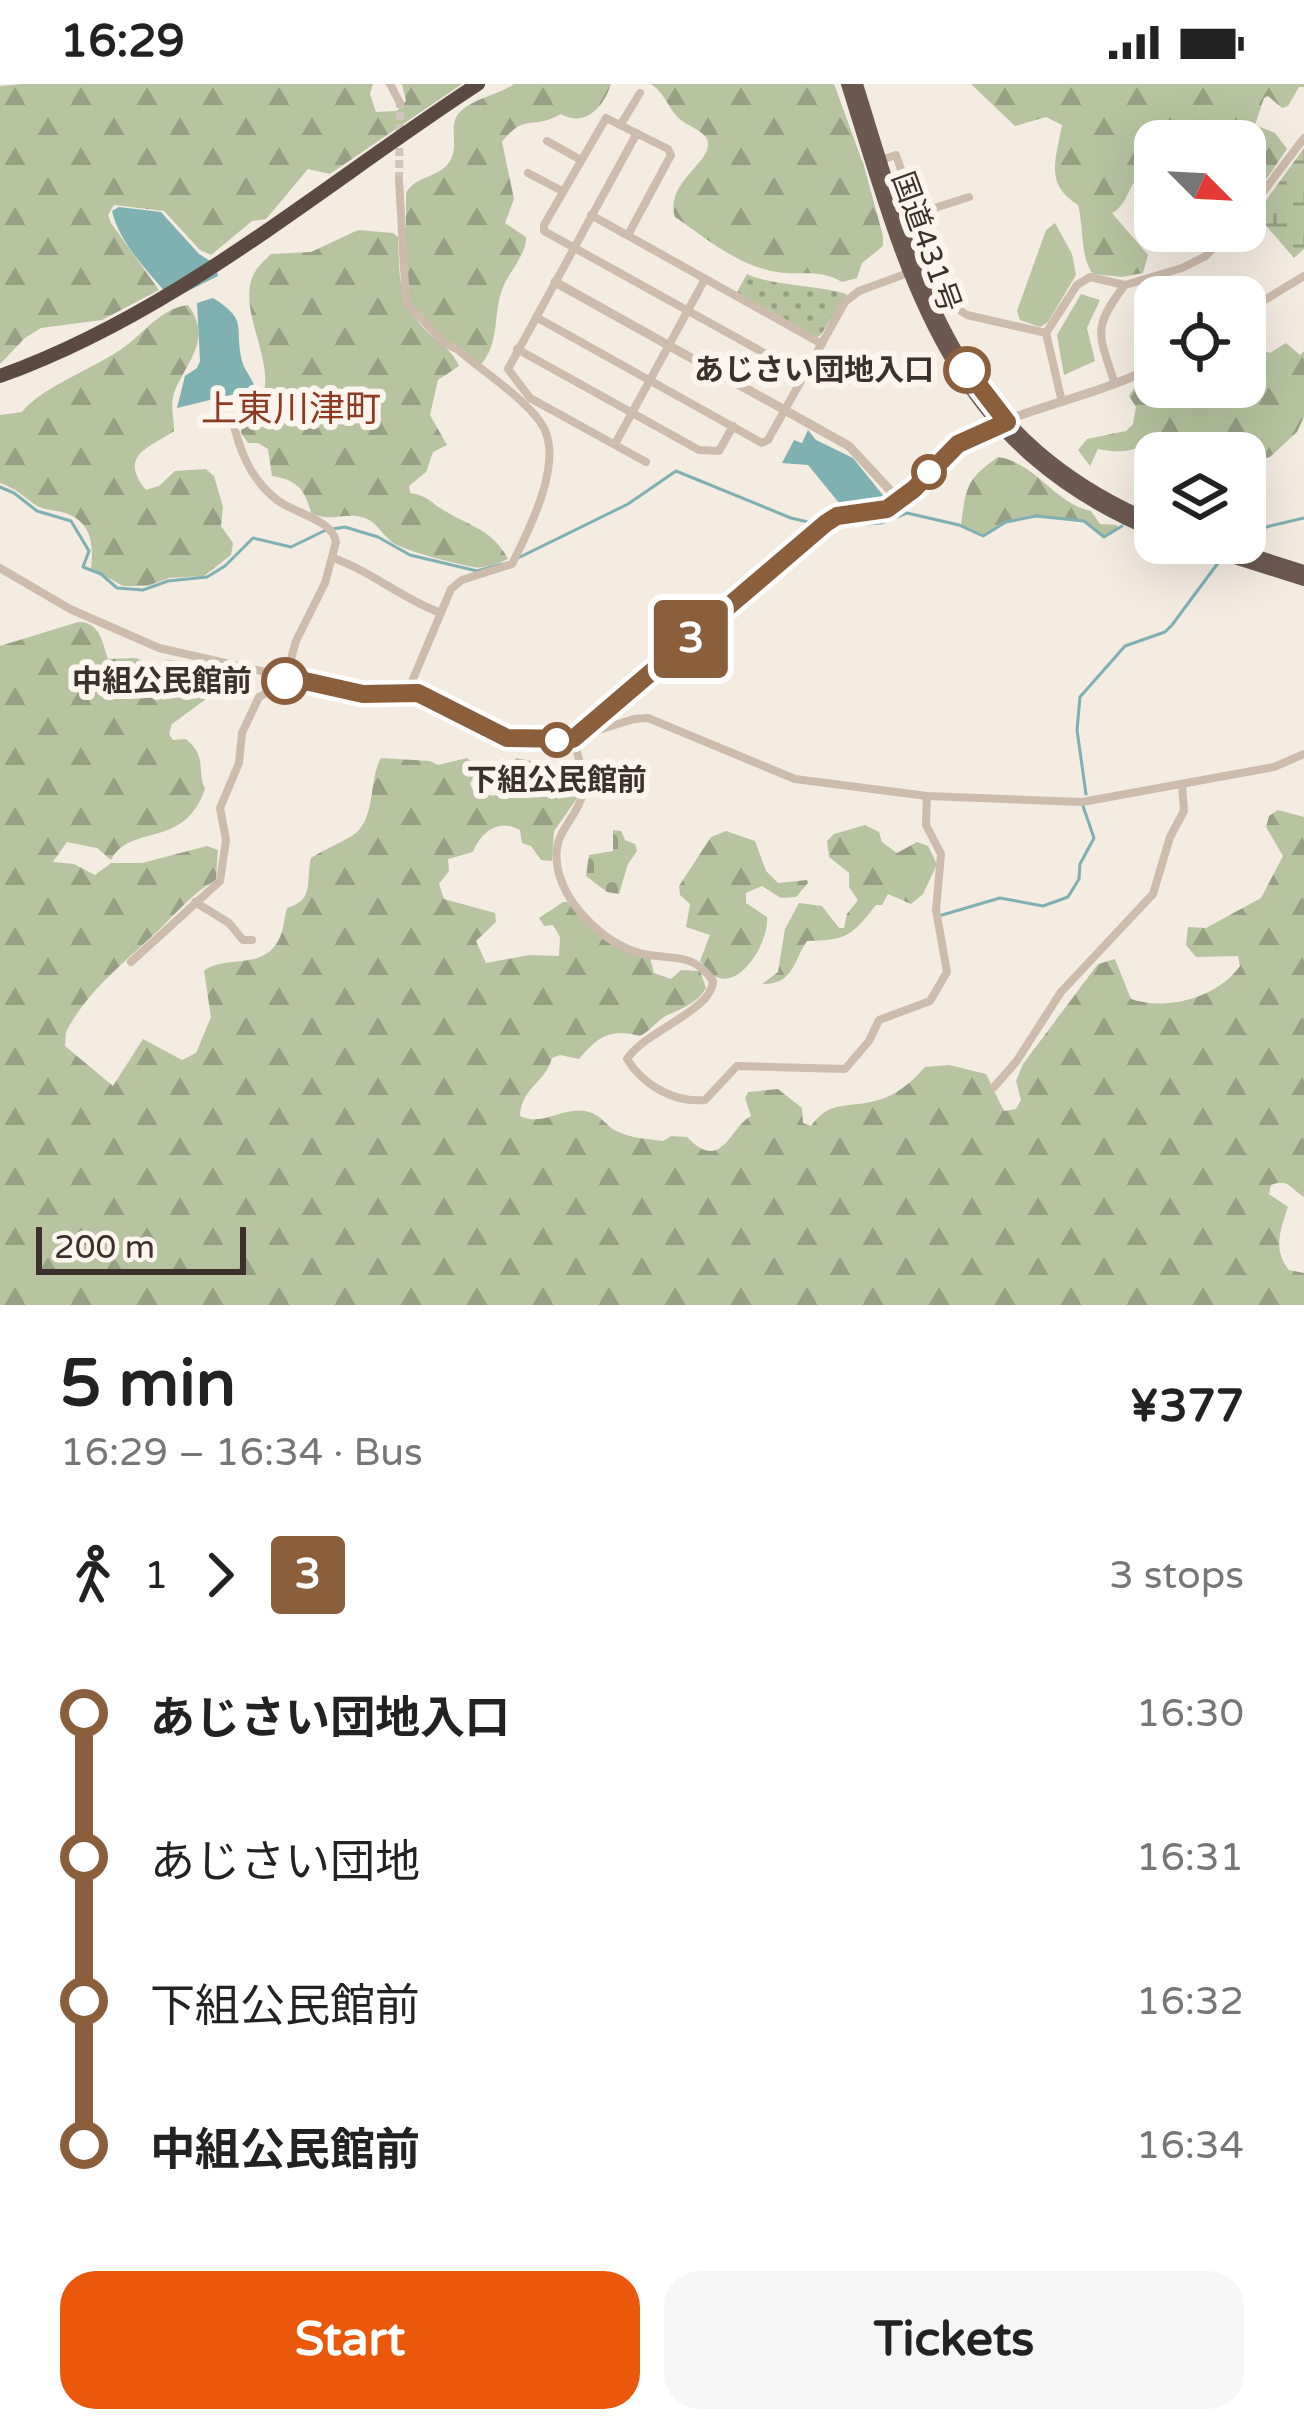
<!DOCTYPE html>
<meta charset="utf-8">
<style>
body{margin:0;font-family:"Varela Round","Noto Sans JP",sans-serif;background:#f6f6f6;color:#222;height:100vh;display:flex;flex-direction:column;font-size:45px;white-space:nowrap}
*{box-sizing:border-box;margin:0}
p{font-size:39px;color:#767676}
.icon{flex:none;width:66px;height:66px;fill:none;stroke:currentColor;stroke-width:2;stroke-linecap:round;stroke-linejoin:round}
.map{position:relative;height:1221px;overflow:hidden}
.panel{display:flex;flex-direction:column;background:#fff;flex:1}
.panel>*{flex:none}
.badge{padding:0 24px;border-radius:9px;font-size:42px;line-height:78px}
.needle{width:78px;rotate:114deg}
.controls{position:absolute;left:1134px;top:36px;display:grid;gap:24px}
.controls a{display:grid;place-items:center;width:132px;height:132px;border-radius:24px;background:#fff;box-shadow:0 12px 48px #0002;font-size:60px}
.scale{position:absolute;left:36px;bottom:30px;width:210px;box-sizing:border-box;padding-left:12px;border:6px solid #3b302b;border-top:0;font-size:33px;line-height:42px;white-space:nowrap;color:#3b302b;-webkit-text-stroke:9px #fbf5ee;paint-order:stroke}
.map>.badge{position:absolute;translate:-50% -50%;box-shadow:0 0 0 6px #fff}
.legs{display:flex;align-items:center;gap:18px;height:132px;padding:0 60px;font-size:39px}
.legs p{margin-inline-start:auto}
.headline{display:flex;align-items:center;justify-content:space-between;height:204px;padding:0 60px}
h1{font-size:66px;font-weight:800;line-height:90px}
.button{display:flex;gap:24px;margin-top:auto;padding:24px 60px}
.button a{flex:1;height:138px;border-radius:36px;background:#ea580c;color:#fff;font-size:48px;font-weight:800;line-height:138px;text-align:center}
.button a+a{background:#f6f6f6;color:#222}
ul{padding:0 60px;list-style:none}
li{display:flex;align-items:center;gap:42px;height:144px;font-size:45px}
li i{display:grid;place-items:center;width:18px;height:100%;margin:0 15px;background:currentColor}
li i::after{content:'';width:30px;height:30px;margin:-15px;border:9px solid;border-radius:50%;background:#fff}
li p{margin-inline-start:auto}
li:first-child i{background:linear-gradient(#0000 50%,currentColor 0)}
li:last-child i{background:linear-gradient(currentColor 50%,#0000 0)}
.status{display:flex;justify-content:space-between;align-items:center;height:84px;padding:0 60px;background:#fff;direction:ltr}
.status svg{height:33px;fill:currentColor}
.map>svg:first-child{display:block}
.grass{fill:#b8c4a0}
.forest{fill:url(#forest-firs)}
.wetland{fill:url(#wetland-marsh)}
.cemetery{fill:url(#cemetery-stones)}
.park{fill:url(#park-dots)}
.water{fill:#7fb0b2}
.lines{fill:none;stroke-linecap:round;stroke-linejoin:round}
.stream{stroke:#7fb0b2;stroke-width:3}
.minor-tunnel{stroke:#cfc6bd;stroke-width:8;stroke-dasharray:8 4;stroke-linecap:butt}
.minor{stroke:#cdbbac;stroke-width:8}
.tertiary{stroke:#cdbbac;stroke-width:9}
.trunk{stroke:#6c584f;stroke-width:12}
.motorway{stroke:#5c4a42;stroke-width:14}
.line-1-casing{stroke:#fff;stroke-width:27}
.line-1{stroke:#8b5e3c;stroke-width:18}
.stop-1-dot{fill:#fff;stroke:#8b5e3c;stroke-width:6}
.labels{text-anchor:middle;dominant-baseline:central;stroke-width:12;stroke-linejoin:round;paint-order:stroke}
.street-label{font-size:30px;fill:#3b302b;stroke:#fbf5ee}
.stop-label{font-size:30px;font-weight:bold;fill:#3b302b;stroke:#fbf5ee;text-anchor:end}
.quarter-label{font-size:36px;fill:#8c3b22;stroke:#fbf5ee}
</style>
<div class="status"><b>16:29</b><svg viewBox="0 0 49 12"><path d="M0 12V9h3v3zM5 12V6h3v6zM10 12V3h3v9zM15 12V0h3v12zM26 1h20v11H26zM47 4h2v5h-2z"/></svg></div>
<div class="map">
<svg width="1304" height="1221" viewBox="0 0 1304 1221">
<defs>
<pattern id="forest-firs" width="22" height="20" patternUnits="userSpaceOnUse" patternTransform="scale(3)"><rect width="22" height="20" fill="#b8c4a0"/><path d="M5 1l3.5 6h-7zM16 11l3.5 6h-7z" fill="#97a083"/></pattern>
<pattern id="wetland-marsh" width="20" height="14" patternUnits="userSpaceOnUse" patternTransform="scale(3)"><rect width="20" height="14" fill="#b8c4a0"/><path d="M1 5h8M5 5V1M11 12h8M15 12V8" fill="none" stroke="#97a083"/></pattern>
<pattern id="cemetery-stones" width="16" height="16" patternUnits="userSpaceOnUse" patternTransform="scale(3)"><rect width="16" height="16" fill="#b8c4a0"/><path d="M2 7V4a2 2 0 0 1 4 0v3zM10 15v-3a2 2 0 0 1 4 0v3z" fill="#97a083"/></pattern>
<pattern id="park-dots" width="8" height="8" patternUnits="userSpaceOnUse" patternTransform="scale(3)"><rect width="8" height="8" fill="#b8c4a0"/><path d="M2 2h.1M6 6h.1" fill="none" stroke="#97a083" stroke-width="1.8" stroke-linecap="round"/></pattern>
</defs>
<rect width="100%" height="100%" fill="#f4ebe1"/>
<g class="grass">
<path d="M1055 139 1072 170 1076 191 1048 238 1040 243 1020 236 1017 227 1046 146Z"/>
<path d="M1081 210 1100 216 1087 244 1095 277 1064 291 1057 251Z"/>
</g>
<g class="forest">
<path d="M22 0H373L370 10 376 28 397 27 406 17 402 0H462L330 90 308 85C294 101 281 118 266 135L252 137 211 171 200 166 164 127 114 121 108 131 111 139 159 206 102 236 41 244 25 254 0 280V2Z"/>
<path d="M514 0H611C604 22 586 44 561 30 531 47 525 28 502 58L514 115 505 139 526 153C527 171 508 188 502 206 493 230 500 261 480 281 453 262 421 242 406 211V109C416 92 433 95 446 82 463 66 445 41 461 27 475 14 498 11 514 0Z"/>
<path d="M651 0H834L864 82 883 152V162L862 179 857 194 842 198C819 184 800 192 777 188 738 182 706 154 675 133 663 96 722 74 705 52 699 45 688 42 681 36 668 25 666 10 651 0Z"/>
<path d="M971 0H1304V3H1299L1288 22 1282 24 1268 12 1264 14 1255 41 1275 49 1287 65 1245 126V57H1155V94L1142 90C1127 101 1129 120 1112 129L1148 171 1143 189 1122 193 1093 190C1080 174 1084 143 1078 121 1044 100 1056 75 1062 41L1046 33 1015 42Z"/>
<path d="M358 146 393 149 398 153C400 199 397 220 433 253 444 263 453 268 459 282L438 296 430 331 447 361 433 368 426 388 409 402 410 409C427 411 431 419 445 427 470 442 493 446 508 475 499 479 483 485 473 483 455 479 406 468 392 458 382 451 377 438 365 434 346 427 330 439 311 429 305 405 297 396 272 392L268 365 258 359H248L241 349 243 336C293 305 242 244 250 201 253 187 261 179 271 170L311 168Z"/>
<path d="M188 221C214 256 185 279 174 309 170 322 174 334 174 347 151 363 117 371 146 406L159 402 175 387 206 385 214 392 223 423 221 442 233 459 231 471 204 492 169 494 147 502H123L91 484C94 459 91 436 62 428 52 426 42 426 34 420 22 411 15 404 0 399V331L22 328C44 300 104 282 133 256 150 242 164 224 188 221Z"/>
<path d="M1286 259 1300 271 1304 267V333L1297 348 1270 373 1266 374 1262 362 1257 359 1237 369H1179L1163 357C1132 364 1130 371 1098 365L1090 382 1078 366 1087 355 1126 347 1133 340 1136 323 1129 312 1134 304 1151 308 1159 303H1245V270L1253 263 1270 269Z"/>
<path d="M998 373C1036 379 1054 419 1091 427L1100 440 1117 441V446L1102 452 1083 436 1035 431 1005 437 982 451 961 441C966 404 966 395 998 373Z"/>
<path d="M78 538C100 538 102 557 108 575L136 574 163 585 167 576 189 578 203 599 206 615 172 640 169 650 173 656 186 655C208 674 196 684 205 705 184 766 130 739 111 776L97 764 67 758 53 778 74 780 95 791 111 779H142L207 762 218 766 216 796C189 811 173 834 150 854 119 883 86 909 66 948L65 962 113 1002 143 955 182 976 196 969 211 933 204 887C225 870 265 888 280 853 284 845 284 833 287 824 316 815 305 797 311 774 323 766 347 756 356 749 376 731 369 694 381 674L430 677 438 681 467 674 478 683 470 700 473 706 493 712 504 706 513 692 510 685 516 674 531 677 540 695 546 698 556 692 580 701 578 713 554 747 552 777 541 776 531 762 522 759 520 746C499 734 481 748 473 768L448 775 449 787 439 800 444 815 495 829 496 838 476 857 486 879 529 871 559 872 560 853 553 841 544 842 539 834 563 818H568L584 837 650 874 654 889 671 895 681 886 700 887 706 904C697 920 680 925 664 933 656 938 650 947 640 952 611 944 598 952 579 975L560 971 552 974C545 999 521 1004 520 1032 543 1043 561 1023 585 1027 601 1030 604 1040 616 1047 630 1054 648 1055 663 1057L671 1052 687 1053C722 1090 730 1043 751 1032L745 1014 748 1008 778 1005 802 1024 803 1039 811 1042C829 1016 848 1024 875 1017 896 1012 912 998 925 983L949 981 986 990 1004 1027 1016 1025 1021 1016 1016 997 1023 980 1098 880 1115 875 1131 915C1167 927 1217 914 1240 882L1238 872 1196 873 1186 861 1188 843 1206 844 1261 814 1283 772 1266 743 1269 732 1278 726 1304 733V1113C1291 1105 1288 1094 1271 1101L1269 1110 1288 1123C1281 1144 1272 1166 1289 1186L1304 1189V1221H0V562Z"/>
<path d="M865 741 879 748 882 758 897 769 917 758 928 762 937 780 923 810 911 820 888 810 882 821H876C851 852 848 856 807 857 793 878 793 901 762 900L778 888 785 845 799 819 822 822 839 844H844L847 830 858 816 849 803V789L829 773 827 757 834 750Z"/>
<path d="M726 747 755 757 766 787 778 799 807 796 808 799 796 813 781 814 762 802 746 809V819L767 833C770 854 742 907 714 892 708 888 705 882 700 877L710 851 686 843 690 820 680 811 679 802 711 753Z"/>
</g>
<path class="wetland" d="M1304 64V165L1294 174 1256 130Z"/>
<path class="cemetery" d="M613 746 621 747 625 756 635 760 637 767 628 780 619 810 607 808 586 792 589 771 613 767Z"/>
<path class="park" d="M747 190C772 202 816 201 847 210L820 252 816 253 737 208Z"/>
<g class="water">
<path d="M119 123 161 128 199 170 215 180 218 192 180 211 166 209C146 185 119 158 112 127Z"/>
<path d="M213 214C249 237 234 241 242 277 245 288 253 294 255 305L177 324 185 292 197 284 200 277 197 219Z"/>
<path d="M808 346 816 356 853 374 886 415 844 425 808 381 782 379 794 356 802 359Z"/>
</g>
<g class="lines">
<g class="stream">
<path d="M0 403 14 409 37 427 71 437 89 467 83 483 101 490 117 504 143 506 168 497 207 493 225 482 253 454 291 463 326 446 345 443 378 453 410 471 477 487 502 480"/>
<path d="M830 442 881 439 907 429 959 441 983 452 1006 438 1036 432 1084 437 1104 453 1122 442"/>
<path d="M1245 448 1304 434"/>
<path d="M516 475 628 420 676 387 791 434 821 441"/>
<path d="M1086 710 1077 646 1080 613 1125 562 1165 548 1172 541 1218 479"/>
<path d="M942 831 1000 814 1043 822 1068 813 1079 795 1080 780 1094 754 1083 722"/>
</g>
<path class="minor-tunnel" d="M399 96 400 19"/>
<g class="minor">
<path d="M390 0 400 19"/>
<path d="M621 40 640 9"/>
<path d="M637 49 508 285 530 314 646 378"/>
<path d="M547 57 581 76"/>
<path d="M881 76 896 71 914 123 919 129 969 113"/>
<path d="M528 89 562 107"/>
<path d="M399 96 406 218 444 259 457 265C481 286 523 313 541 339 566 375 529 446 512 480L462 496 451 505 408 607"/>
<path d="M919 129 934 196 950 220 967 231 1046 249"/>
<path d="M591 131 822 260"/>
<path d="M1245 132 1304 54"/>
<path d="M628 151 671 71 668 65 606 34 544 141V147L804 291"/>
<path d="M1245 228 1304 192"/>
<path d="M536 233 762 359 768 356 845 218 859 207 908 189"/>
<path d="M517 265 699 366 719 367 733 342"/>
<path d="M1115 300C1099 250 1091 246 1124 202"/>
<path d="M1062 318 1046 249 1077 201 1090 193 1125 201 1182 184 1206 172 1227 147"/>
<path d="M615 360 705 195"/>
<path d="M333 474C373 488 402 515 441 529"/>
<path d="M0 484 70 525 159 564 363 610 418 609 507 654H573L634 635 648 634 795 695 927 712 1082 718 1274 683 1304 670"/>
<path d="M579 650 826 439"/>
<path d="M573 654C577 670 586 693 583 709 575 740 550 747 558 786 567 824 609 865 649 871 677 875 694 870 713 897 712 927 646 946 627 975 643 1001 674 1019 705 1016L737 982 845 985 869 957 879 936 930 917 947 888 936 826 941 770 926 741 927 712"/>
<path d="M195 818 229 839 243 856H252"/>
<path d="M131 878 220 797 226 756 220 724 239 679 242 649 259 613 284 600 296 557 325 499 336 458C332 435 295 430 277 416 250 395 239 365 232 334"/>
<path d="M994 1003 1016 978 1061 908 1153 810 1170 753 1184 727 1182 700"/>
</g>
<g class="tertiary">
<path d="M555 198 849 362 900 417"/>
<path d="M826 439C845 427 868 433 888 424 925 407 942 364 980 347 1037 321 1099 311 1155 282"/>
</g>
<g class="trunk">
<path d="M847 0C908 196 946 362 1155 448"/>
<path d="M857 0C917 192 950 351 1155 438"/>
<path d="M1187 459 1304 496"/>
<path d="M1216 459 1304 487"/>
</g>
<path class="motorway" d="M0 292C178 228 321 102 478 0"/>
</g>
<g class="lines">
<g class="line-1-casing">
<path id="line-1" d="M285 597 287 593 363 610 418 609 507 654 573 655 826 439 837 432 887 425 914 405 958 360 1007 338 967 286"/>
</g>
<use href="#line-1" class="line-1"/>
</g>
<g class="stop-1-dot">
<circle cx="967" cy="286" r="21"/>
<circle cx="929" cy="388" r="15"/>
<circle cx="285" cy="597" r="21"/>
<circle cx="557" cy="656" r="15"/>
</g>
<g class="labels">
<g class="street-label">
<text transform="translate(926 158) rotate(70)">国道431号</text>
</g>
<g class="stop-label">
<text x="934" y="286">あじさい団地入口</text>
<text x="252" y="597">中組公民館前</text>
<text x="557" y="696" text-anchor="middle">下組公民館前</text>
</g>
<g class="quarter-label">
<text x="291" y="325">上東川津町</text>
</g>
</g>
</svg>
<div class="controls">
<a><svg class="needle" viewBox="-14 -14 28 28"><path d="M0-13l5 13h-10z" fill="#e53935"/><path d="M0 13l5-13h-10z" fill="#767676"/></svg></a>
<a><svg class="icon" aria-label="locate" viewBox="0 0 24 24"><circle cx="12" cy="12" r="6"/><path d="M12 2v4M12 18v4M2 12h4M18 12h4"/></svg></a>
<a><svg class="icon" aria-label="layers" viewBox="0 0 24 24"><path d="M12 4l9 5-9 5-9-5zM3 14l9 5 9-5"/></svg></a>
</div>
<div class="scale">200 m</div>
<b class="badge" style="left:691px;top:555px;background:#8b5e3c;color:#fff">3</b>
</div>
<section class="panel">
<div class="headline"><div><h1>5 min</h1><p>16:29 – 16:34 · Bus</p></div><b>¥377</b></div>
<div class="legs"><svg class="icon" aria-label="walk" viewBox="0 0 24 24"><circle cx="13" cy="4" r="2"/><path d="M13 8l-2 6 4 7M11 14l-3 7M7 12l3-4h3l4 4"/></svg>1<svg class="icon" aria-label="forward" viewBox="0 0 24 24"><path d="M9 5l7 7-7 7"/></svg><b class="badge" style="background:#8b5e3c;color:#fff">3</b><p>3 stops</p></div>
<ul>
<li><i style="color:#8b5e3c"></i><b>あじさい団地入口</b><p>16:30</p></li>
<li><i style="color:#8b5e3c"></i><span>あじさい団地</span><p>16:31</p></li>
<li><i style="color:#8b5e3c"></i><span>下組公民館前</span><p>16:32</p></li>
<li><i style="color:#8b5e3c"></i><b>中組公民館前</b><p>16:34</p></li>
</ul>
<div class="button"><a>Start</a><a>Tickets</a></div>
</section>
